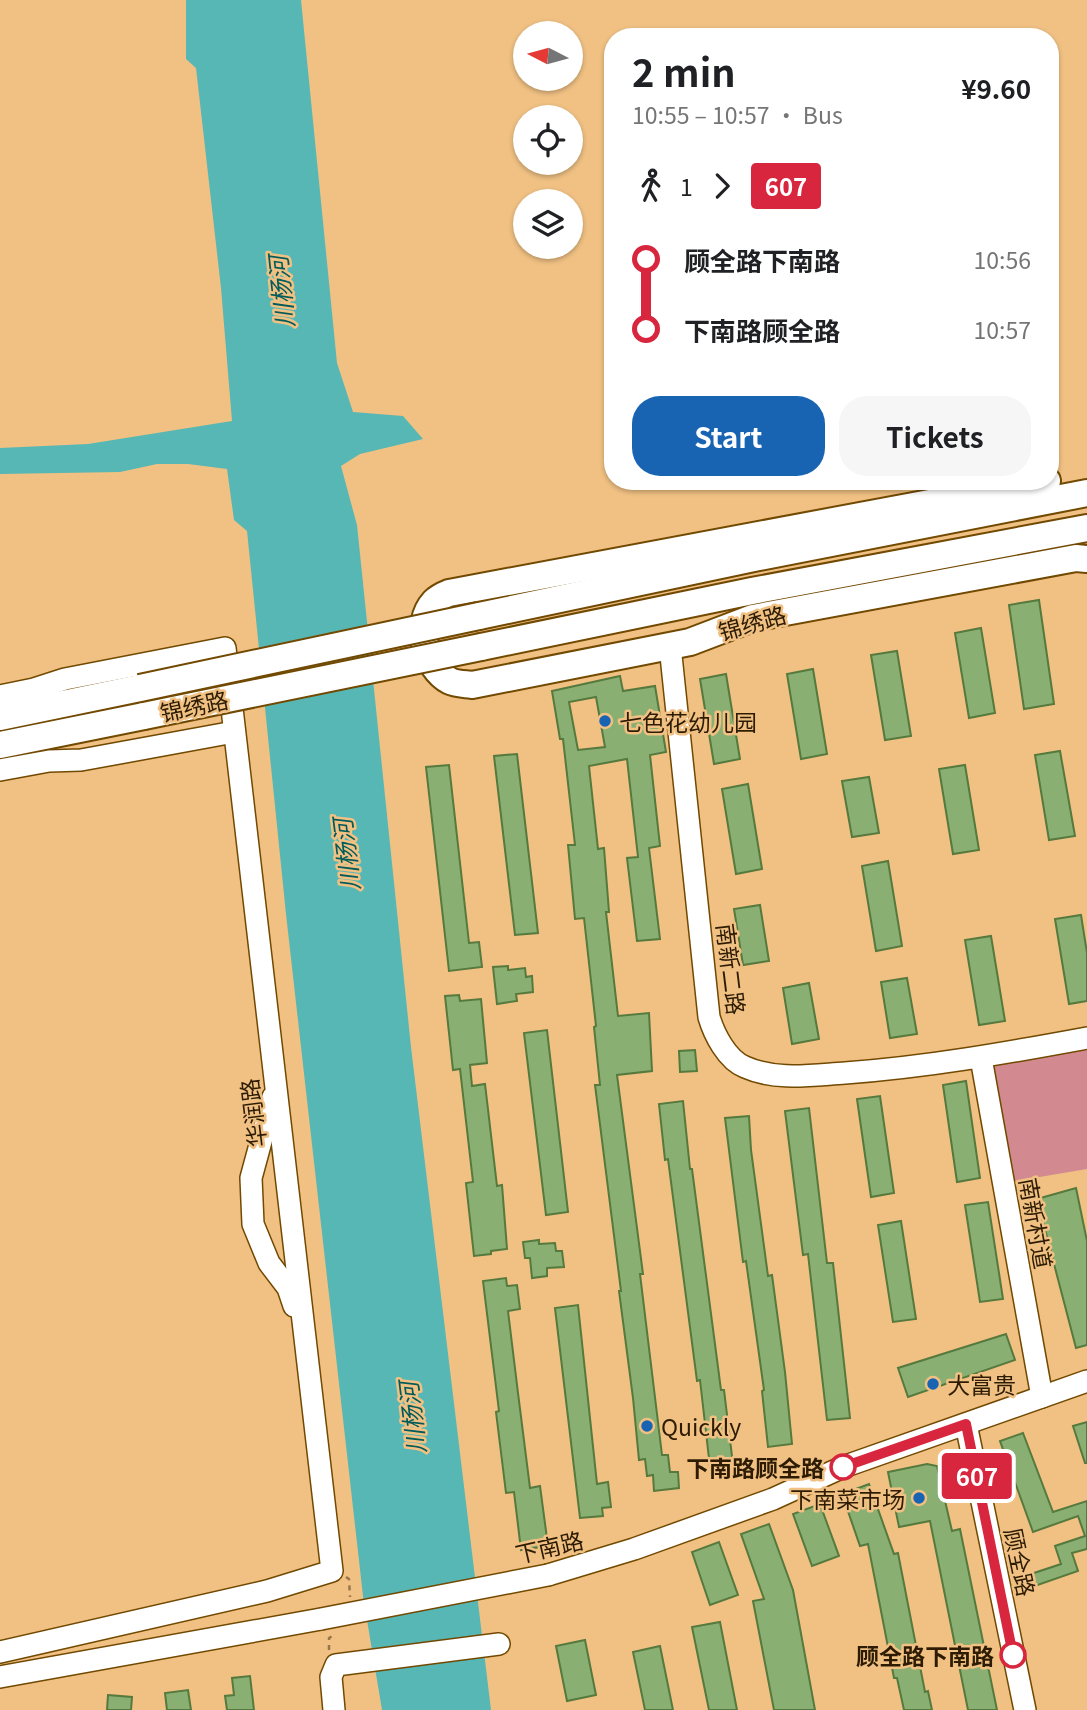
<!DOCTYPE html>
<meta charset="utf-8">
<style>
body{margin:0;font-family:Georgia,"Noto Sans SC",serif;background:#f6f6f6;color:#202124;height:100vh;display:flex;flex-direction:column;font-size:26px;white-space:nowrap}
*{box-sizing:border-box;margin:0}
p{font-size:23px;color:#757577}
.icon{flex:none;width:38px;height:38px;fill:none;stroke:currentColor;stroke-width:2;stroke-linecap:round;stroke-linejoin:round}
.map{position:relative;flex:1;overflow:hidden}
.side{position:absolute;left:604px;top:28px;width:455px;height:462px;display:flex;flex-direction:column;background:#fff;border-radius:28px;box-shadow:0 2px 5px #0004}
.side>*{flex:none}
.badge{padding:0 14px;border-radius:5px;font-size:24px;line-height:46px}
.needle{width:46px;rotate:276deg}
.controls{position:absolute;left:513px;top:21px;display:grid;gap:14px}
.controls a{display:grid;place-items:center;width:70px;height:70px;border-radius:50%;background:#fff;box-shadow:0 2px 5px #0004;font-size:35px}
.map>.badge{position:absolute;translate:-50% -50%;box-shadow:0 0 0 4px #fff}
.legs{display:flex;align-items:center;gap:10px;height:77px;padding:0 28px;font-size:23px}
.legs p{margin-inline-start:auto}
.headline{display:flex;align-items:center;justify-content:space-between;height:119px;padding:0 28px}
h1{font-size:38px;font-weight:700;line-height:52px}
.primary-button{display:flex;gap:14px;margin-top:auto;padding:14px 28px}
.primary-button a{flex:1;height:80px;border-radius:28px;background:#1864b3;color:#fff;font-size:28px;font-weight:700;line-height:80px;text-align:center}
.primary-button a+a{background:#f6f6f6;color:#202124}
ul{padding:0 28px;list-style:none}
li{display:flex;align-items:center;gap:24px;height:70px;font-size:26px}
li i{display:grid;place-items:center;width:10px;height:100%;margin:0 9px;background:currentColor}
li i::after{content:'';width:18px;height:18px;margin:-9px;border:5px solid;border-radius:50%;background:#fff}
li p{margin-inline-start:auto}
li:first-child i{background:linear-gradient(#0000 50%,currentColor 0)}
li:last-child i{background:linear-gradient(currentColor 50%,#0000 0)}
.map>svg:first-child{display:block}
.green{fill:#d28a90}
.water{fill:#57b7b5}
.building{fill:#8aaf72;stroke:#56793d;stroke-width:2;fill-rule:evenodd}
.lines{fill:none;stroke-linecap:round;stroke-linejoin:round}
.minor-casing{stroke:#724900;stroke-width:24}
.major-casing{stroke:#724900;stroke-width:30}
.path{stroke:#987649;stroke-width:2.5;stroke-dasharray:5 5;stroke-linecap:butt}
.minor{stroke:#fff;stroke-width:21}
.major{stroke:#fff;stroke-width:26}
.minor-bridge-casing{stroke:#724900;stroke-width:24;stroke-linecap:butt}
.major-bridge-casing{stroke:#724900;stroke-width:30;stroke-linecap:butt}
.minor-bridge{stroke:#fff;stroke-width:21}
.major-bridge{stroke:#fff;stroke-width:26}
.line-1-casing{stroke:#fff;stroke-width:16}
.line-1{stroke:#d7263d;stroke-width:10}
.poi-dot{fill:#1864b3;stroke:#f0c183;stroke-width:2.5}
.stop-1-dot{fill:#fff;stroke:#d7263d;stroke-width:3.5}
.labels{text-anchor:middle;dominant-baseline:central;stroke-width:5;stroke-linejoin:round;paint-order:stroke}
.street-label{font-size:23px;fill:#2d1c03;stroke:#f0c183}
.poi-label{font-size:23px;fill:#2d1c03;stroke:#f0c183;text-anchor:start}
.stop-label{font-size:23px;font-weight:bold;fill:#2d1c03;stroke:#f0c183;text-anchor:end}
.water-label{font-size:24px;font-style:italic;fill:#015b5a;stroke:#f0c183}
</style>
<div class="map">
<svg width="1087" height="1710" viewBox="0 0 1087 1710">
<rect width="100%" height="100%" fill="#f0c183"/>
<path class="green" d="M1087 1050V1169L1004 1183 985 1067Z"/>
<path class="water" d="M186 0H301L337 363 353 412 403 416 423 439 360 454 341 466 357 525 411 1047 491 1710H382L363 1596 286 914 247 531 234 520 227 469 188 464H157L120 472 0 474V448L88 444 232 421 221 288 196 68 186 59Z"/>
<g class="building">
<path d="M1039 600 1054 704 1024 709 1009 605Z"/>
<path d="M981 628 995 713 969 718 955 633Z"/>
<path d="M897 651 911 736 885 740 871 655Z"/>
<path d="M813 669 827 754 801 759 787 674Z"/>
<path d="M726 674 740 759 714 764 700 679Z"/>
<path d="M620 676 623 691 655 686 666 752 650 755 660 846 649 848 660 939 637 941 627 858 638 857 627 759 589 766 598 849 604 848 609 912H606L618 1016 649 1013 652 1071 617 1075 643 1274H640L662 1455H668L670 1472H678L679 1488 654 1491 653 1475 647 1476 645 1459 639 1460 633 1398 619 1291H621L595 1085H600L594 1027 596 1026 584 918 575 919 568 845H575L563 739H560L552 691ZM596 697 605 747 578 750 569 702Z"/>
<path d="M1060 751 1075 836 1049 840 1035 755Z"/>
<path d="M517 754 538 933 515 935 494 756Z"/>
<path d="M449 765 469 943 479 942 482 967 449 971 426 767Z"/>
<path d="M965 765 979 850 953 854 939 769Z"/>
<path d="M869 777 879 833 852 837 842 781Z"/>
<path d="M748 784 762 869 736 874 722 789Z"/>
<path d="M888 861 902 946 876 951 862 866Z"/>
<path d="M760 905 769 961 743 965 734 909Z"/>
<path d="M1081 915 1087 953V1001L1069 1004 1055 919Z"/>
<path d="M991 936 1005 1021 979 1025 965 940Z"/>
<path d="M508 966V970L525 968 526 977 532 976 533 992 516 994 517 1001 497 1004 493 967Z"/>
<path d="M907 978 917 1034 890 1038 881 982Z"/>
<path d="M809 983 819 1039 792 1044 783 988Z"/>
<path d="M459 995 460 1001 481 999 487 1063 470 1065 472 1086 485 1084 497 1186 502 1185 507 1249 491 1251V1254L474 1256 466 1183 473 1182 460 1069 453 1070 445 996Z"/>
<path d="M547 1030 568 1212 546 1215 524 1033Z"/>
<path d="M695 1050 697 1071 680 1072 679 1051Z"/>
<path d="M966 1081 980 1178 957 1182 943 1085Z"/>
<path d="M880 1096 894 1193 871 1197 857 1099Z"/>
<path d="M683 1101 690 1169H692L721 1390H724L734 1473 711 1476 700 1380 697 1381 668 1159 665 1160 659 1104Z"/>
<path d="M809 1108 827 1263H833L850 1418 827 1420 808 1254 803 1255 785 1111Z"/>
<path d="M749 1116 751 1150 768 1276 772 1275 785 1372 792 1444 768 1447 762 1391 764 1390 746 1261 743 1262 725 1118Z"/>
<path d="M1076 1188 1087 1241V1345L1076 1348 1037 1199Z"/>
<path d="M988 1202 1003 1299 980 1302 965 1205Z"/>
<path d="M901 1221 916 1319 893 1322 878 1225Z"/>
<path d="M539 1240V1244L555 1243 556 1251H562L564 1267 547 1268V1276L532 1278 530 1258H525L523 1242Z"/>
<path d="M506 1278 507 1286 517 1285 520 1309 508 1311 518 1393 530 1488 540 1486 548 1546 521 1550 514 1492 506 1493 496 1412 499 1411 483 1281Z"/>
<path d="M578 1305 597 1484 608 1482 611 1507 602 1508 603 1516 580 1518 555 1308Z"/>
<path d="M1006 1334 1015 1360 908 1397 898 1368Z"/>
<path d="M1087 1422V1463H1085L1073 1426Z"/>
<path d="M1023 1433 1053 1512 1087 1501V1549L1072 1553 1078 1571 1029 1588 1025 1576 1061 1564 1055 1546 1085 1536 1078 1516 1033 1532 1000 1441Z"/>
<path d="M927 1464 937 1466 952 1531 960 1529 997 1710H968L930 1521 899 1527 888 1472Z"/>
<path d="M869 1484 894 1554 898 1553 925 1692 928 1691 932 1710H904L897 1678H894L868 1544 860 1546 842 1494Z"/>
<path d="M820 1504 839 1556 812 1566 793 1514Z"/>
<path d="M769 1524 793 1590 815 1710H774L753 1601 764 1599 741 1534Z"/>
<path d="M719 1542 738 1595 710 1605 692 1552Z"/>
<path d="M720 1622 737 1710H709L692 1627Z"/>
<path d="M585 1640 596 1695 567 1701 556 1646Z"/>
<path d="M660 1646 673 1710H645L633 1652Z"/>
<path d="M250 1676 254 1710H227L225 1696 234 1695 232 1678Z"/>
<path d="M188 1690 191 1710H167L165 1693Z"/>
<path d="M108 1695 132 1697 131 1710H107Z"/>
</g>
<g class="lines">
<g class="minor-casing">
<g id="minor">
<path d="M670 646 709 1017C714 1034 727 1060 745 1067 776 1081 812 1075 845 1073 927 1067 1006 1053 1087 1038"/>
<path d="M0 696 34 689 65 679 225 648 332 1571 267 1591 0 1652"/>
<path d="M0 770 49 761 81 760 234 732"/>
<path d="M981 1058 1042 1397"/>
<path d="M273 1097 251 1178 253 1224 269 1263 288 1288 294 1306"/>
<path d="M966 1424 1025 1710"/>
<path d="M548 1575 634 1549 773 1499 843 1467 1087 1381"/>
<path d="M0 1677 321 1619"/>
<path d="M334 1710 331 1677 336 1665 499 1644"/>
</g>
</g>
<g class="major-casing">
<g id="major">
<path d="M1047 481 449 593C444 595 438 598 434 602 414 624 425 668 450 681 456 684 466 684 472 685L690 642 753 618 1076 558 1087 559"/>
<path d="M479 616 749 559 1087 493"/>
<path d="M481 647 752 591 1087 528"/>
<path d="M0 717 140 688"/>
<path d="M0 745 144 716"/>
</g>
</g>
<g class="path">
<path d="M346 1577 349 1579 350 1597"/>
<path d="M329 1650V1638L334 1635"/>
</g>
<use href="#minor" class="minor"/>
<use href="#major" class="major"/>
<g class="minor-bridge-casing">
<path id="minor-bridge" d="M321 1619 548 1575"/>
</g>
<g class="major-bridge-casing">
<g id="major-bridge">
<path d="M140 688 479 616"/>
<path d="M144 716 481 647"/>
</g>
</g>
<use href="#minor-bridge" class="minor-bridge"/>
<use href="#major-bridge" class="major-bridge"/>
</g>
<g class="lines">
<g class="line-1-casing">
<path id="line-1" d="M843 1467 966 1424 1013 1655"/>
</g>
<use href="#line-1" class="line-1"/>
</g>
<g class="poi-dot">
<circle cx="605" cy="721" r="7"/>
<circle cx="933" cy="1384" r="7"/>
<circle cx="647" cy="1426" r="7"/>
<circle cx="919" cy="1498" r="7"/>
</g>
<g class="stop-1-dot">
<circle cx="843" cy="1467" r="12"/>
<circle cx="1013" cy="1655" r="12"/>
</g>
<g class="labels">
<g class="street-label">
<text transform="translate(752 622) rotate(-16)">锦绣路</text>
<text transform="translate(194 705) rotate(-12)">锦绣路</text>
<text transform="translate(732 969) rotate(83)">南新二路</text>
<text transform="translate(252 1113) rotate(-97)">华润路</text>
<text transform="translate(1037 1223) rotate(80)">南新村道</text>
<text transform="translate(549 1546) rotate(-13)">下南路</text>
<text transform="translate(1021 1562) rotate(78)">顾全路</text>
</g>
<g class="poi-label">
<text x="619" y="721">七色花幼儿园</text>
<text x="947" y="1384">大富贵</text>
<text x="661" y="1426">Quickly</text>
<text x="905" y="1498" text-anchor="end">下南菜市场</text>
</g>
<g class="stop-label">
<text x="824" y="1467">下南路顾全路</text>
<text x="994" y="1655">顾全路下南路</text>
</g>
<g class="water-label">
<text transform="translate(280 292) rotate(-96)">川杨河</text>
<text transform="translate(345 855) rotate(-97)">川杨河</text>
<text transform="translate(411 1418) rotate(-97)">川杨河</text>
</g>
</g>
</svg>
<div class="controls">
<a><svg class="needle" viewBox="-14 -14 28 28"><path d="M0-13l5 13h-10z" fill="#e53935"/><path d="M0 13l5-13h-10z" fill="#757577"/></svg></a>
<a><svg class="icon" aria-label="locate" viewBox="0 0 24 24"><circle cx="12" cy="12" r="6"/><path d="M12 2v4M12 18v4M2 12h4M18 12h4"/></svg></a>
<a><svg class="icon" aria-label="layers" viewBox="0 0 24 24"><path d="M12 4l9 5-9 5-9-5zM3 14l9 5 9-5"/></svg></a>
</div>
<b class="badge" style="left:977px;top:1476px;background:#d7263d;color:#fff">607</b>
<section class="side">
<div class="headline"><div><h1>2 min</h1><p>10:55 – 10:57 · Bus</p></div><b>¥9.60</b></div>
<div class="legs"><svg class="icon" aria-label="walk" viewBox="0 0 24 24"><circle cx="13" cy="4" r="2"/><path d="M13 8l-2 6 4 7M11 14l-3 7M7 12l3-4h3l4 4"/></svg>1<svg class="icon" aria-label="forward" viewBox="0 0 24 24"><path d="M9 5l7 7-7 7"/></svg><b class="badge" style="background:#d7263d;color:#fff">607</b></div>
<ul>
<li><i style="color:#d7263d"></i><b>顾全路下南路</b><p>10:56</p></li>
<li><i style="color:#d7263d"></i><b>下南路顾全路</b><p>10:57</p></li>
</ul>
<div class="primary-button"><a>Start</a><a>Tickets</a></div>
</section>
</div>
